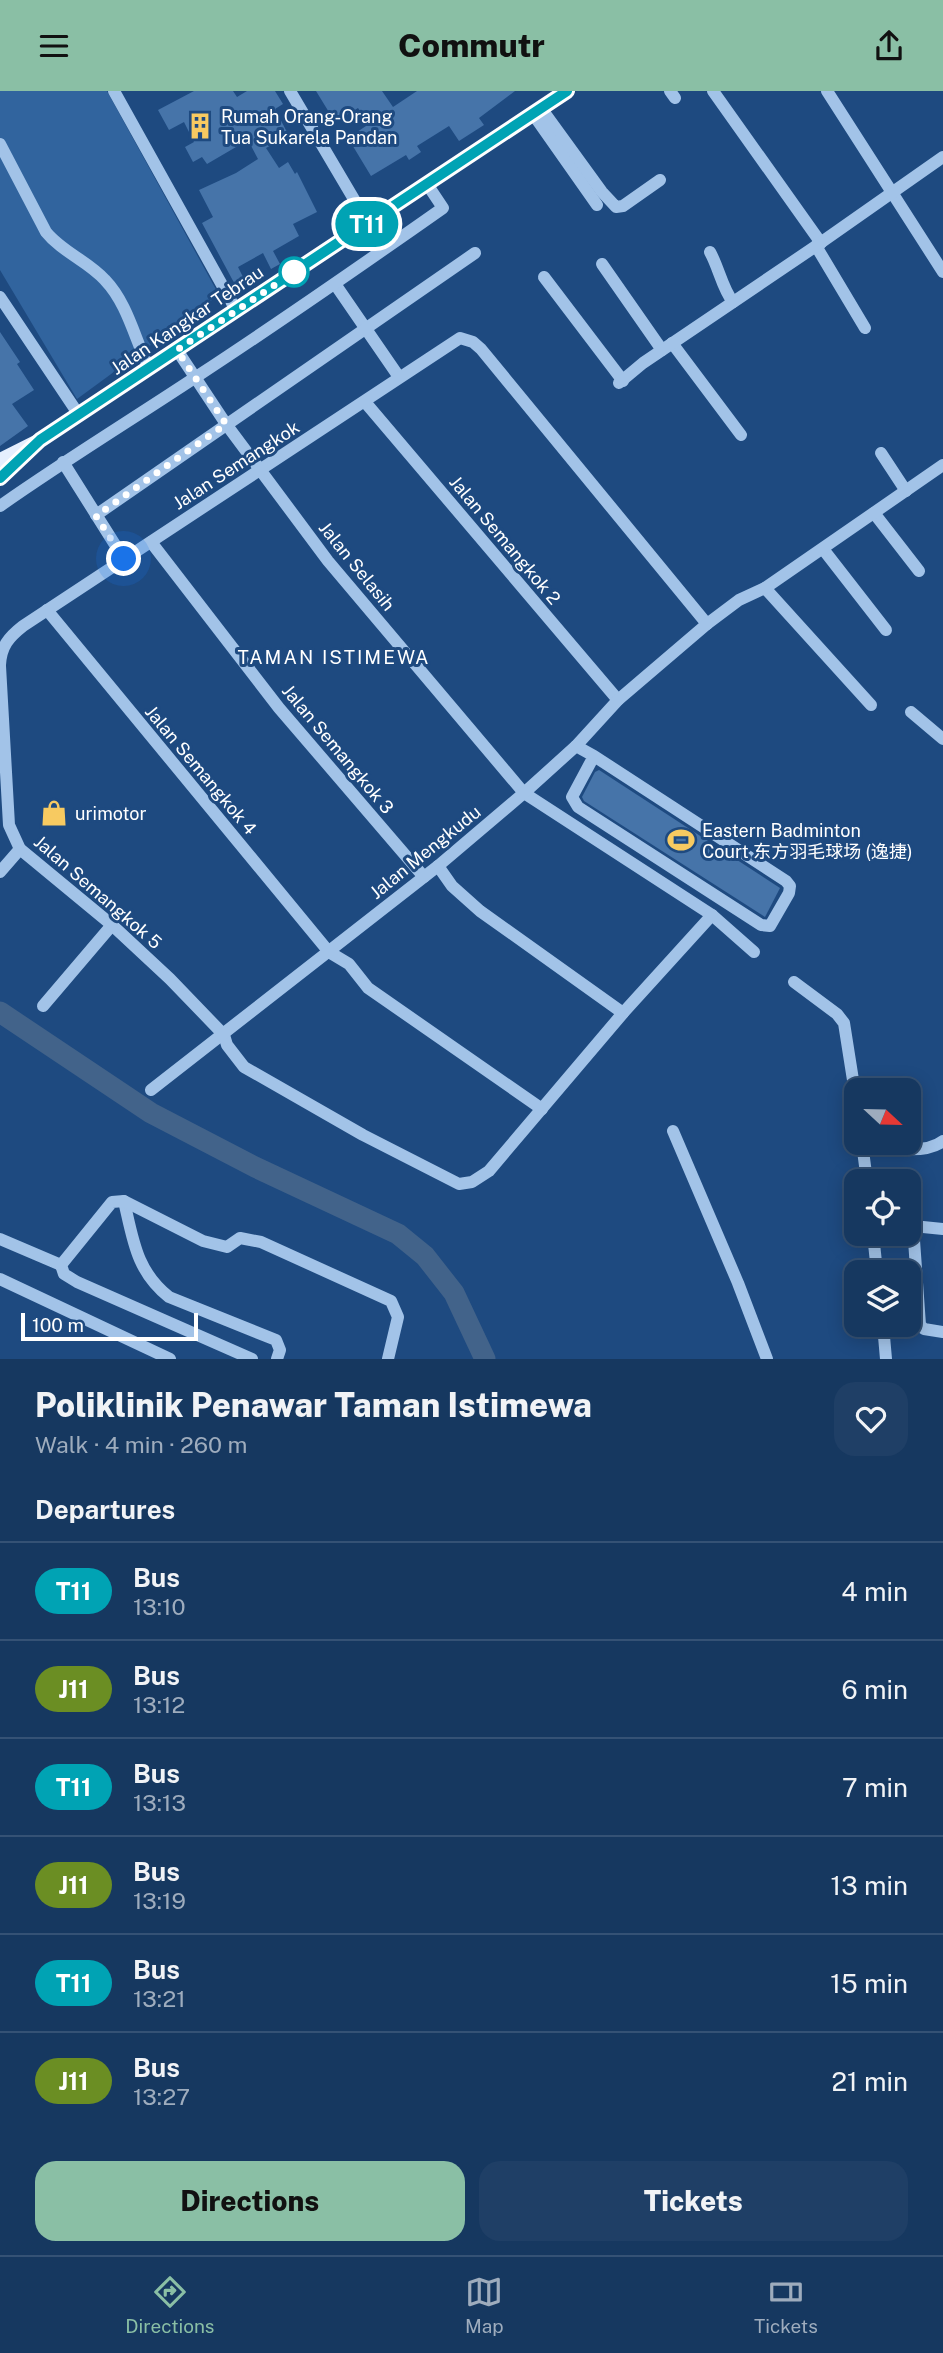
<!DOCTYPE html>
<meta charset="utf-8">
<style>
body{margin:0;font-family:"Public Sans","Noto Sans SC",sans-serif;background:#1f3f66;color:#f1f3f6;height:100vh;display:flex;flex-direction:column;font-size:26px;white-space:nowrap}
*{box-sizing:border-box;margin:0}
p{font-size:23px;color:#9eacbd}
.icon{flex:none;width:38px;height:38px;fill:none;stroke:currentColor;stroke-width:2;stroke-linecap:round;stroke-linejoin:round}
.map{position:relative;height:1268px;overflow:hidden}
.panel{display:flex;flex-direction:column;background:#163860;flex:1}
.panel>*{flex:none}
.badge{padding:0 14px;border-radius:23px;font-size:24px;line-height:46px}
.needle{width:46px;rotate:112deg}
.tools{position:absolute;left:844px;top:987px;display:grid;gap:14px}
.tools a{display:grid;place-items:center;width:77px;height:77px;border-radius:14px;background:#163860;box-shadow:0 4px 18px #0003,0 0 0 2px #355275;font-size:35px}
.scale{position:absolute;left:21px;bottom:18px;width:177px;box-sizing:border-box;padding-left:7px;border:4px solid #fff;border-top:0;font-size:19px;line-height:24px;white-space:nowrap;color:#fff;-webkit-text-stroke:5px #1e4a80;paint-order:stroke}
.you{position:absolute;width:35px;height:35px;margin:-18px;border:5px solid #fff;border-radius:50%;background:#1a73e8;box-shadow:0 0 0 10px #1a73e833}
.map>.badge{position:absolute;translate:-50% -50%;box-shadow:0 0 0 4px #fff}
h2{padding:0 35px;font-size:26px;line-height:63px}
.round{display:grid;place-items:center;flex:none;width:74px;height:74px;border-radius:21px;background:#1f3f66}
.headline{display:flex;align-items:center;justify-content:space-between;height:119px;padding:0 35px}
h1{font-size:33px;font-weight:800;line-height:52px}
.action{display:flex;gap:14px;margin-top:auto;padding:14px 35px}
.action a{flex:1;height:80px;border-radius:21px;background:#8abfa5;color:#111;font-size:28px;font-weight:800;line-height:80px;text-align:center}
.action a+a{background:#1f3f66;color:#f1f3f6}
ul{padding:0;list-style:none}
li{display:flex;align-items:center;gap:21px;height:98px;padding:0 35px;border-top:2px solid #355275}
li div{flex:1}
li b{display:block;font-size:26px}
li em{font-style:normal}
li .badge{min-width:77px;font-weight:700;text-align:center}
header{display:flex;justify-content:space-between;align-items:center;height:91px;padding:0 35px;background:#8abfa5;color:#111;font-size:32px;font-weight:800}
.tabs{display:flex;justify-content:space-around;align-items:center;height:98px;border-top:2px solid #355275;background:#163860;font-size:19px;color:#9eacbd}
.tabs a{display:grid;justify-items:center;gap:4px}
.tabs .selected{color:#8abfa5}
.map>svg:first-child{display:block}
.green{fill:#31649e}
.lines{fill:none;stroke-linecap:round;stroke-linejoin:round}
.river{stroke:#42638a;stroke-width:21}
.building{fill:#4674a9}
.minor{stroke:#a2c3e8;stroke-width:12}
.major{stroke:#e5effe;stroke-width:14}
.line-casing{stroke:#fff;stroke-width:16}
.line{stroke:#00a3b4;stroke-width:10}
.walk{stroke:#fff;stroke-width:7;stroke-dasharray:0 12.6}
.stop-dot{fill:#fff;stroke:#00a3b4;stroke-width:3.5}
.labels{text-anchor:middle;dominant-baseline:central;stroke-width:6;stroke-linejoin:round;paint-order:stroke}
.poi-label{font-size:18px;fill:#fff;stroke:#1e4a80;text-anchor:start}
.street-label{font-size:18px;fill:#fff;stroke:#1e4a80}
.neighbourhood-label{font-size:19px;letter-spacing:2px;fill:#fff;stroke:#1e4a80}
</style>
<header><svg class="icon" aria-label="menu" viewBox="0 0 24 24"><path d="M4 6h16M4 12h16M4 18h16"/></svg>Commutr<svg class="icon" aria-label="share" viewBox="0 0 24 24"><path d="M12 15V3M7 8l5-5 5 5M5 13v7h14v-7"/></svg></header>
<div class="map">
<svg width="943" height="1268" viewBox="0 0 943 1268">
<rect width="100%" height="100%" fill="#1e4a80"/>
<path class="green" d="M0 0H107L219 204 77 308 0 179Z"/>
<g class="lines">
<path class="river" d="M0 921 151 1022 255 1076 398 1143 425 1165 454 1202 485 1268"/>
</g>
<g class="building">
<path d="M194 0H233L237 6 247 0H275L283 13 275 18 289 45 266 57 279 77 288 71 295 83 297 81 317 121 293 133 299 145 273 160 280 173 271 178 263 162 238 176 248 196 239 201 202 132 213 126 199 99 236 82 258 68 248 49 207 73 202 66 193 71 185 56 194 51 184 31 169 39 158 19Z"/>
<path d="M316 0H382L393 16 417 0H515L479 27 484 34 459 50 449 35 417 55 421 61 409 69 406 64 371 85 348 47 369 33 358 17 335 31Z"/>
<path d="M0 241 20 271 17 273 34 299 12 313 28 335 0 355Z"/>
<path d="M599 679 780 797 765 826 584 710 582 706 595 681Z"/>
</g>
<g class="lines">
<g class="minor">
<path d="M114 0 236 219"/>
<path d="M290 0 368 132"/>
<path d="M670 0 675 7"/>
<path d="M713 0 821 152"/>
<path d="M827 0 943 181"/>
<path d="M541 17 602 101 616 116 623 115 660 89"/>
<path d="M533 23 597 114"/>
<path d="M0 53 46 141C62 161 88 170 105 189 128 213 135 249 149 277"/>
<path d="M816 155 865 237"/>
<path d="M710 161C719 177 722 197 733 211"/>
<path d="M602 173 662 259"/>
<path d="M544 186 623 290"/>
<path d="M335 193 399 286"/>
<path d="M0 206 79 324"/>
<path d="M672 252 741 344"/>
<path d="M177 259 226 333 328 470 524 702 712 824 754 861"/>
<path d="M619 292 643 272 816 155 943 66"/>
<path d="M365 311 618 609"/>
<path d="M881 362 906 400"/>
<path d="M63 371 124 468"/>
<path d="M0 415C64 370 131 329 196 286 280 231 362 174 443 117L427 93"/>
<path d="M874 422 919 480"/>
<path d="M96 424 475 162"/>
<path d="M151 451 279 617 424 786"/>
<path d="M823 458 886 539"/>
<path d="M765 497 871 614"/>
<path d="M47 519 329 861 349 873 368 897 542 1018"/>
<path d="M0 574C1 555 9 546 23 535L460 247 473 251 481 258 707 533"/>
<path d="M0 575 9 734 20 758 112 834 170 888 224 944 227 954 244 976 363 1044 459 1093 472 1091 489 1080 623 922 712 824"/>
<path d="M911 621 943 648"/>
<path d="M576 655 594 665 572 706 578 716 761 834 770 835 789 802 790 795 786 790 594 665"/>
<path d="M438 775 452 795 480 820 623 922"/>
<path d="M0 781 20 758"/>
<path d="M794 891 837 923 844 932 856 1008"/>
<path d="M43 915 112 834"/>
<path d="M151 999 438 775 524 702 576 655 618 609 707 533 739 509 765 497 943 374"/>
<path d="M673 1040 738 1192 767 1268"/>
<path d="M862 1052C885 1056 924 1065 943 1050"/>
<path d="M862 1052 867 1090"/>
<path d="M124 1110C133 1148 136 1180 169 1206L276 1249 280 1259 277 1268"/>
<path d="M908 1132 913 1135 943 1138"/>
<path d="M913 1135 920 1234 924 1238 943 1241"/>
<path d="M873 1143 877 1181"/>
<path d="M0 1148 61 1174"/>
<path d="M0 1188 170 1268"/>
<path d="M883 1234 886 1268"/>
<path d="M252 1268 77 1191 64 1183 61 1174 112 1111 124 1110 203 1150 227 1156 240 1147 261 1151 391 1210 398 1226 388 1268"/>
</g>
<g class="major">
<path d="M0 369 40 349 567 0"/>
<path d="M0 387 29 360"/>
</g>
</g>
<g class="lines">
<g class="line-casing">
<path id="line" d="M0 387 40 349 567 0"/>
</g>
<use href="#line" class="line"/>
<path class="walk" d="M124 468 96 425 226 333 177 259 302 176 294 181"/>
</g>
<defs>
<g id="building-bare" transform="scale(2.1)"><path d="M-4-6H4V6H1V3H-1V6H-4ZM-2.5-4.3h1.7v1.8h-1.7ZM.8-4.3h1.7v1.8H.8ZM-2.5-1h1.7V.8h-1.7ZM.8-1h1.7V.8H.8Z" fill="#f7ca61" stroke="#1e4a80" stroke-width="2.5" paint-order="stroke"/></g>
<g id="shop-bare" transform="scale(2.1)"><path d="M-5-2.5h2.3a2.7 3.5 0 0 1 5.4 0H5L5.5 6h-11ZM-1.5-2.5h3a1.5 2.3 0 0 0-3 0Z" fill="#f7ca61" stroke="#1e4a80" stroke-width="2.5" paint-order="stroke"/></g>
<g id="stadium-bare" transform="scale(2.1)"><path d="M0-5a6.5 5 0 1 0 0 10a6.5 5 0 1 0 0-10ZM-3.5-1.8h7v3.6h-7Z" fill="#f7ca61" stroke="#1e4a80" stroke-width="2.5" paint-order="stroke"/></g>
</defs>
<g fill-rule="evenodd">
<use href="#building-bare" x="200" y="35"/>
<use href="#shop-bare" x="54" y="722"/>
<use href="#stadium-bare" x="681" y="749"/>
</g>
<circle class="stop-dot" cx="294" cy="181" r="14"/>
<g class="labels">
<g class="poi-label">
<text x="221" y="25">Rumah Orang-Orang<tspan x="221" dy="21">Tua Sukarela Pandan</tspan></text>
<text x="75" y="722">urimotor</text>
<text x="702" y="739">Eastern Badminton<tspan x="702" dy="21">Court 东方羽毛球场 (逸捷)</tspan></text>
</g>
<g class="street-label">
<text transform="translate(187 229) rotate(-34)">Jalan Kangkar Tebrau</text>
<text transform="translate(236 374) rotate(-33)">Jalan Semangkok</text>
<text transform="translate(505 449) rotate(50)">Jalan Semangkok 2</text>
<text transform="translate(357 475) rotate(51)">Jalan Selasih</text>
<text transform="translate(338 658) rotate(50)">Jalan Semangkok 3</text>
<text transform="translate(201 679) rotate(50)">Jalan Semangkok 4</text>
<text transform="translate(425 761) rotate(-39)">Jalan Mengkudu</text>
<text transform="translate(98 801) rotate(41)">Jalan Semangkok 5</text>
</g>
<g class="neighbourhood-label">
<text x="334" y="566">TAMAN ISTIMEWA</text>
</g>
</g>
</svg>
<div class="tools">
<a><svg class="needle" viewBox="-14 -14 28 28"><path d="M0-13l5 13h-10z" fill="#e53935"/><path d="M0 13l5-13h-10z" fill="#9eacbd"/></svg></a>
<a><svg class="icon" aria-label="locate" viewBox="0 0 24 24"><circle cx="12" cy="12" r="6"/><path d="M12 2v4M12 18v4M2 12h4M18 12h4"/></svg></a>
<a><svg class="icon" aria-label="layers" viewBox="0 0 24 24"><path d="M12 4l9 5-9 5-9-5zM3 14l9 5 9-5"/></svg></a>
</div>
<div class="scale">100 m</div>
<div class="you" style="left:124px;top:468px"></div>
<b class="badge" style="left:367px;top:133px;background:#00a3b4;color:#fff">T11</b>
</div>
<section class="panel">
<div class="headline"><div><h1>Poliklinik Penawar Taman Istimewa</h1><p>Walk · 4 min · 260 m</p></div><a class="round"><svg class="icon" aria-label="heart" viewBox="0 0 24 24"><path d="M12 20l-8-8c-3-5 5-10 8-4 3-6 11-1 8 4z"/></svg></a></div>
<h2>Departures</h2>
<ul>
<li><span class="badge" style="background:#00a3b4;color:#fff">T11</span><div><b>Bus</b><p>13:10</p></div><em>4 min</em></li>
<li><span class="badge" style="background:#6b8e23;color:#fff">J11</span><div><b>Bus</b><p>13:12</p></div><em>6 min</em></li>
<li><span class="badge" style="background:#00a3b4;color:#fff">T11</span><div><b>Bus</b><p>13:13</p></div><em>7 min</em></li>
<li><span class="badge" style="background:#6b8e23;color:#fff">J11</span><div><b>Bus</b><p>13:19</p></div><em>13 min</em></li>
<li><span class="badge" style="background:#00a3b4;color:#fff">T11</span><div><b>Bus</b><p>13:21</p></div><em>15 min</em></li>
<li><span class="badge" style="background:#6b8e23;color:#fff">J11</span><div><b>Bus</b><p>13:27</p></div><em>21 min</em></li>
</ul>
<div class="action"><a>Directions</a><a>Tickets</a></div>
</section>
<nav class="tabs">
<a class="selected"><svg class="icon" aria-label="directions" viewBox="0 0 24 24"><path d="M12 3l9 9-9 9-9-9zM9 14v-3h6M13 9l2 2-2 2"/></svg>Directions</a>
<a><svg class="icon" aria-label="map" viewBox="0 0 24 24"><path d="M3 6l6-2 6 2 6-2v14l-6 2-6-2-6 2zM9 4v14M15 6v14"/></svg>Map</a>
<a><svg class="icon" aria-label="tickets" viewBox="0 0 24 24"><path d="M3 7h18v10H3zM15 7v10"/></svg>Tickets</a>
</nav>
